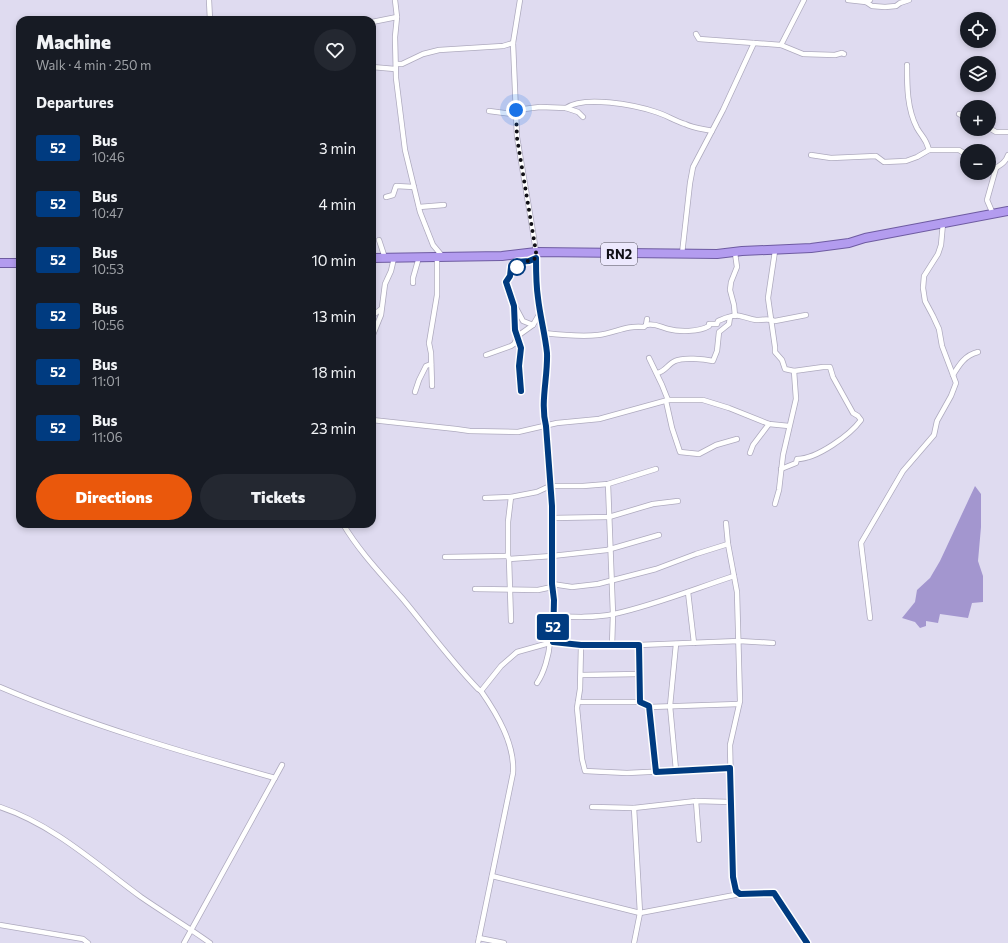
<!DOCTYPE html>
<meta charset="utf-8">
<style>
body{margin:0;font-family:Commissioner,sans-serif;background:#242831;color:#f1f3f6;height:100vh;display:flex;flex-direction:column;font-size:15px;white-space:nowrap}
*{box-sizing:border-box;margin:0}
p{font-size:13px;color:#9ea1a6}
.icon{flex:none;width:22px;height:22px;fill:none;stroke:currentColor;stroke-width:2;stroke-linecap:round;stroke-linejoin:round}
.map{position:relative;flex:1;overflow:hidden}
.panel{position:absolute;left:16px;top:16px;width:360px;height:512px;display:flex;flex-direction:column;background:#171b24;border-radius:12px;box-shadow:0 2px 6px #0003}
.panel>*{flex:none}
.badge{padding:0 8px;border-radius:3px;font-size:14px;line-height:26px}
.fabs{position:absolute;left:960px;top:12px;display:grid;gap:8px}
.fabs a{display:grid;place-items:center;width:36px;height:36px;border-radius:50%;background:#171b24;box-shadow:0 2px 6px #0003;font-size:20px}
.you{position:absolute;width:20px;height:20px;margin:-10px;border:3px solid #fff;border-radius:50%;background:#1a73e8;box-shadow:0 0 0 6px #1a73e833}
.map>.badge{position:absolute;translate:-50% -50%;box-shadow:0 0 0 2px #fff}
h2{padding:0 20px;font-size:15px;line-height:36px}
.round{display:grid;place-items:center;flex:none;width:42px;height:42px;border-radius:21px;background:#242831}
.head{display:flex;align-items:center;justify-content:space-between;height:68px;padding:0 20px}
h1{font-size:19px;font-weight:800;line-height:30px}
.cta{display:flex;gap:8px;margin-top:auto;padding:8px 20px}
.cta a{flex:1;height:46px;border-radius:24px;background:#ea580c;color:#fff;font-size:16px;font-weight:800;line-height:46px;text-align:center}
.cta a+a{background:#242831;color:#f1f3f6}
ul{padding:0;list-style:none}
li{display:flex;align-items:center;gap:12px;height:56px;padding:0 20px}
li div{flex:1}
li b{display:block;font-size:15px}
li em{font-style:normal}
li .badge{min-width:44px;font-weight:700;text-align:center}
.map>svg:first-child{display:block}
.forest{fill:#a396cf}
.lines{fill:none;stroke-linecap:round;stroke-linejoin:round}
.minor-casing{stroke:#aeaabe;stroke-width:6}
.trunk-casing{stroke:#6e5ba1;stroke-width:10}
.minor{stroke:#fff;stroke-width:4.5}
.trunk{stroke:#b39cef;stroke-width:8}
.line-casing{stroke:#fff;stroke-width:9}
.line{stroke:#003b80;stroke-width:6}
.walk{stroke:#111017;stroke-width:4;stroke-dasharray:0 7.2}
.stop-dot{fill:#fff;stroke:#003b80;stroke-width:2}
.labels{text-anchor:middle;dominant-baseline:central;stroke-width:4;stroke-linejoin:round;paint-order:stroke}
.shield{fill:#ece8fd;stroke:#53515c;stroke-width:1}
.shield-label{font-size:13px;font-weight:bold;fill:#111017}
</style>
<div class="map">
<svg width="1008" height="943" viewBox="0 0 1008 943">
<rect width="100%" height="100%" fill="#dfdbf0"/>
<path class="forest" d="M975 486 981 494V527L978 561 983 576V602L972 603 968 618 940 614 938 623 926 621V626L920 628 915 622 902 618 915 602 917 590 930 578 940 561Z"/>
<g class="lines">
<g class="minor-casing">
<g id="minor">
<path d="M209 0 210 20"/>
<path d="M395 0 397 17 395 37 396 78 405 150 420 212 433 245 443 257"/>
<path d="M848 0 866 2 870 0"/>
<path d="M866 2 872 6 885 7 896 6 900 3 909 0"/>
<path d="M372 22 397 17"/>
<path d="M696 34 699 39 781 45 804 0"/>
<path d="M781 45 803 54 835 55 842 53 844 54"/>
<path d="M396 64H402L423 54 439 50 503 46 513 43"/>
<path d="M907 65C907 86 907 109 917 128 922 137 926 138 929 150"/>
<path d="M372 67 395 69"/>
<path d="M566 108C584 95 635 105 656 112 666 115 675 121 685 124 693 128 703 129 712 131"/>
<path d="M489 111 512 114 516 110 540 107 566 108 578 112 583 117"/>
<path d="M959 114 967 118"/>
<path d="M989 128 996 132H1008"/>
<path d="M811 155 831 158 876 156 884 162 906 161 917 157 929 150H959L967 155"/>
<path d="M989 167 993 169C1000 166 1006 162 1008 155"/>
<path d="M386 197 393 195 396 186 414 187"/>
<path d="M419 207 444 205"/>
<path d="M993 214 987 200 996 168"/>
<path d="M379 240 385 258"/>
<path d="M735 253 737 267 731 282 730 290 734 305 735 316"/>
<path d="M682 254 690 183 693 167 723 110 754 43"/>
<path d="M413 283V278L419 257"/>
<path d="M516 308 523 321 533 325"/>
<path d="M372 316 381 309"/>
<path d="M646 325C655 323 660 327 668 329 679 332 699 332 709 326V324H717L718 321C723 319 733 314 740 316 745 317 750 319 756 320 763 320 769 318 775 321L806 315"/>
<path d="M544 333C562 335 580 337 598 335 615 333 626 325 644 327L646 325 647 319"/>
<path d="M372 337 381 315 385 284 391 271 394 258"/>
<path d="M518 338 515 330 514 306 506 281 510 276 511 267H517V262L529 261 536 258"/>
<path d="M517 339 521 348 519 365 521 391"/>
<path d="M486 355 511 346 514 344 519 335 533 325 540 313"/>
<path d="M649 358 662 385 668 400"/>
<path d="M657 373C665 372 668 364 675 361 683 357 704 359 713 361L717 351 719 332 729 324 730 317"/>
<path d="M953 375C959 365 965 355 978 352"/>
<path d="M432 386 431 353 429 343 437 295V257"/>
<path d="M415 392 419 380 426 366 431 364"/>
<path d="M666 401 672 428 680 452 699 454 716 445 737 439"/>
<path d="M372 420 456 429 470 431 518 432 557 423 599 419 668 400H703L729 408 769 424 789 426"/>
<path d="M750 453 753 445 769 424"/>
<path d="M781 469 796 463 797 459C817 459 850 435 861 420L858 416 853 413 833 377 830 367H823L794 371"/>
<path d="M608 484 613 614 612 646"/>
<path d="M511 497 508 522V556L509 559 552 556 607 550 659 535"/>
<path d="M485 498 511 497 537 492 550 486H583L608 484 656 469"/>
<path d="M775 504 779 490 783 455 796 399 794 371 785 369 782 360 775 352V347L768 298 775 251"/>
<path d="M552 518 609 517 653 504 678 501"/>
<path d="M726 523 728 544 737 592 740 701 730 745 733 877 736 891 740 894 774 893 807 943"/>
<path d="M343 524C359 551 381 574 402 598 427 628 450 660 478 689L481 691C497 714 515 744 513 773L478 943"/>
<path d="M445 557 508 556"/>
<path d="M509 559 511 621"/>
<path d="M552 584 572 587 598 584 656 569 696 554 728 544"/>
<path d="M475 589 538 590 552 587"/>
<path d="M688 592 694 643"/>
<path d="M553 616C574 617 594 618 614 614 655 605 694 589 734 576"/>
<path d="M870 618 861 543 903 471 934 435 937 421 951 396 956 383 942 346 939 329 933 316 925 301 923 288 924 276 938 254 941 245 943 223"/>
<path d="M553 642 594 646 639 645 739 641 773 643"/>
<path d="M676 644 670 706 676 770"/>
<path d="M581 645 580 689 577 708 582 759 585 771 627 773 730 768"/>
<path d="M639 645 640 702 649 707 656 772"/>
<path d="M581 675 640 674"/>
<path d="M537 683C544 673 549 655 550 642"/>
<path d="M0 687C89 725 182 752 275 778"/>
<path d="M481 691 501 666 517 652 553 642 554 600 552 584V506L546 426 544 417 545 382 547 367V351L537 297 536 274V252L533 232 517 137 513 43 520 0"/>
<path d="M578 702H640"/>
<path d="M649 707 739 704"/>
<path d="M696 801 699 840"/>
<path d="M0 807C54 825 96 864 141 897 164 913 188 927 210 943"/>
<path d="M592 807 634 808 696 801 731 802"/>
<path d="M492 876 640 913 740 894"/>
<path d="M0 925 83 939 88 943"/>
<path d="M479 938 504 943"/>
<path d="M184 943 282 765"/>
<path d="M634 943 640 913 634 808"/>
</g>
</g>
<g class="trunk-casing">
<g id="trunk">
<path d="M372 258 502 256 536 252 717 254 742 251 811 248 849 243 865 238 1008 211"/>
<path d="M0 263H20"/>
</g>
</g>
<use href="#minor" class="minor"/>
<use href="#trunk" class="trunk"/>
</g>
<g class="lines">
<g class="line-casing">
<path id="line" d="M521 391 519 366 521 348 515 330 514 306 506 282 510 276 511 267H517V262L529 261 536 258C536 271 536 285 538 298 540 316 545 334 547 353 548 377 540 402 546 426L552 506V584L554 600 553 642 581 645H639L640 702 649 706 656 772 730 768 733 877 736 891 740 894 774 893 807 943"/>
</g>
<use href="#line" class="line"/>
<path class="walk" d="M516 110 517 138 536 252V258L529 261 517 262V267"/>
</g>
<circle class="stop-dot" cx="517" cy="267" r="8"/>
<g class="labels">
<rect class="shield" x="601" y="243" width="36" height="22" rx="3"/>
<g class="shield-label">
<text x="619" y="254">RN2</text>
</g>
</g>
</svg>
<div class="fabs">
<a><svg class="icon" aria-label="locate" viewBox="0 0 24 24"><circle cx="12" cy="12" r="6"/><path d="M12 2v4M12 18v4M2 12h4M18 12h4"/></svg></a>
<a><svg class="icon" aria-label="layers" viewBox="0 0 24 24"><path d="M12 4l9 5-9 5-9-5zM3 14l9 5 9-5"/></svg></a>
<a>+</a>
<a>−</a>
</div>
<div class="you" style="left:516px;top:110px"></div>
<b class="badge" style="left:553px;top:627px;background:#003b80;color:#fff">52</b>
<section class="panel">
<div class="head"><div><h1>Machine</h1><p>Walk · 4 min · 250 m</p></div><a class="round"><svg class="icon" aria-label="heart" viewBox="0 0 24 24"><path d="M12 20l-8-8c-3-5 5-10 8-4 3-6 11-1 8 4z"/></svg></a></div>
<h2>Departures</h2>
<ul>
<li><span class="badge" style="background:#003b80;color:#fff">52</span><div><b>Bus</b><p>10:46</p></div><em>3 min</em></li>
<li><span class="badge" style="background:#003b80;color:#fff">52</span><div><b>Bus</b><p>10:47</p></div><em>4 min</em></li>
<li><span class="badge" style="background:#003b80;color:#fff">52</span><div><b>Bus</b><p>10:53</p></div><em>10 min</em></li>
<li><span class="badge" style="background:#003b80;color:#fff">52</span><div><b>Bus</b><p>10:56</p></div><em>13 min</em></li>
<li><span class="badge" style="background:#003b80;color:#fff">52</span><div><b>Bus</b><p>11:01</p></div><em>18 min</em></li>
<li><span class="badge" style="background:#003b80;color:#fff">52</span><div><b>Bus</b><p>11:06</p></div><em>23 min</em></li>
</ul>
<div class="cta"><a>Directions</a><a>Tickets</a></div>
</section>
</div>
